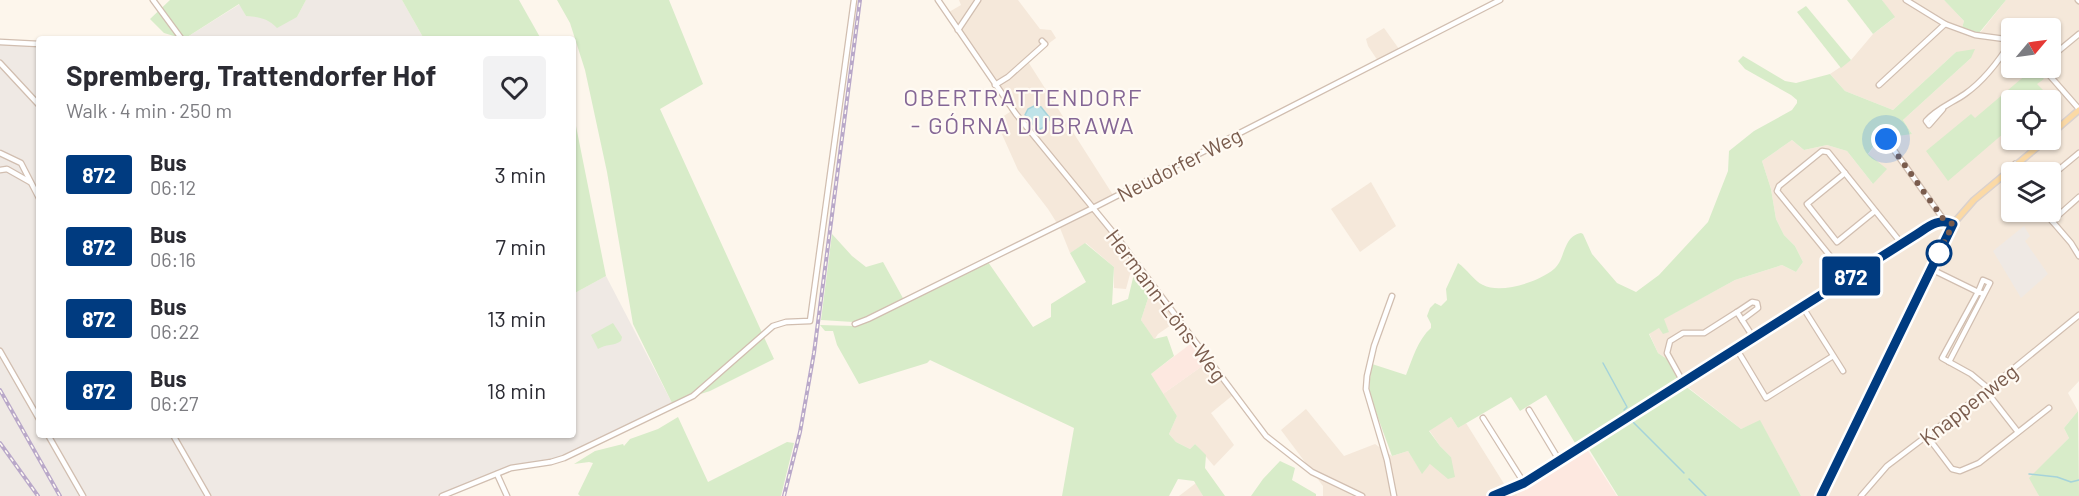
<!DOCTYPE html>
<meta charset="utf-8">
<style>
body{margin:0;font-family:Barlow,sans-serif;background:#f2f2f3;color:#2b2b33;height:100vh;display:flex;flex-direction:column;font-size:22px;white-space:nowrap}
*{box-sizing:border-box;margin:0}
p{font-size:20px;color:#7c7c81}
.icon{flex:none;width:33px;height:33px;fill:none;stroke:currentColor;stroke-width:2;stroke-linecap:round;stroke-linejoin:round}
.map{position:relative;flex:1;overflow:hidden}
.details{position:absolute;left:36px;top:36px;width:540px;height:402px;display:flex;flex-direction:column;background:#fff;border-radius:6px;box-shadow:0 2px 4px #0004}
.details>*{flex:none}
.badge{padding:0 12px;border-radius:4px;font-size:21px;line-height:39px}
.needle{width:39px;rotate:61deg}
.controls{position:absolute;left:2001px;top:18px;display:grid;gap:12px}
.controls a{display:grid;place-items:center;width:60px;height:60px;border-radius:6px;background:#fff;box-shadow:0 2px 4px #0004;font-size:30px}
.you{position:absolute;width:30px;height:30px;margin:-15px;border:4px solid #fff;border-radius:50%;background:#1a73e8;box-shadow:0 0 0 9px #1a73e833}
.map>.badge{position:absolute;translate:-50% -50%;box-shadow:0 0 0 3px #fff}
.round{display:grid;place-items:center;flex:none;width:63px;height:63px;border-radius:6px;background:#f2f2f3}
.head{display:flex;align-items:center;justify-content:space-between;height:102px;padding:0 30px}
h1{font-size:28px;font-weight:700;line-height:45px}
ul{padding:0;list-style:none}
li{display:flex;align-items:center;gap:18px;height:72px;padding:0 30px}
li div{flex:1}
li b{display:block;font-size:22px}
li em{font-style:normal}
li .badge{min-width:66px;font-weight:700;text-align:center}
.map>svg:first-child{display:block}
.residential{fill:#f5e8da;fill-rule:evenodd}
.commercial{fill:#fde8e0}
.industrial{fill:#efe9e4}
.green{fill:#d8ecc9}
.water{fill:#bfe3e8;stroke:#a5d3da;stroke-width:1.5}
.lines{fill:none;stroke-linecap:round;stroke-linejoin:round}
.stream{stroke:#a5d3da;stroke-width:1.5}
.minor-casing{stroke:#d1beb0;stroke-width:7}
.major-casing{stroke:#dad1cd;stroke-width:8}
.minor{stroke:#fff;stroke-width:4.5}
.major{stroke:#fbd9a5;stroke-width:5}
.rail-casing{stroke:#b9a8c9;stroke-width:4}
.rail{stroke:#fffaf3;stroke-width:1.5;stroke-dasharray:4.5;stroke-linecap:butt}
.line-casing{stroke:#fff;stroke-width:14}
.line{stroke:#003b80;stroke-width:9}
.walk{stroke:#7a5c4d;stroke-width:6;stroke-dasharray:0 10.8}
.stop-dot{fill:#fff;stroke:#003b80;stroke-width:3}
.labels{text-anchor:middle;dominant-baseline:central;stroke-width:4.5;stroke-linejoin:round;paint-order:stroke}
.street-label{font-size:21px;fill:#7a5c4d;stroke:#fffaf3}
.quarter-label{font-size:24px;letter-spacing:1.5px;fill:#846695;stroke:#fffaf3}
</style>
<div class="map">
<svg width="2079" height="496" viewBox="0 0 2079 496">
<rect width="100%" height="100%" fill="#fdf6ec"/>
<g class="residential">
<path d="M959 0H1018L1040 29 1051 30 1056 38 1027 60 1113 195 1090 208 1133 263 1126 289 1114 288V267L1086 243 1070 253 1060 228 1048 209 1018 170 996 121 1016 108 949 12 961 5Z"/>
<path d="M1882 0H1905L1949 29 1976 38 2006 0H2079V381L2068 393 2078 411 2064 428 2069 438 2030 478 2039 496H1801L1760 421 1741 429 1680 381 1667 359 1658 353 1649 333 1659 328 1669 332 1663 319 1735 280 1782 265 1796 272 1803 262 1795 246 1784 235 1776 219 1771 189 1762 161 1792 140 1804 150 1827 145 1847 151 1873 184 1868 155 1886 128 1912 134 1903 120 1971 58 1956 52 1893 110 1845 91 1830 74 1851 60 1873 34 1894 18ZM2012 28H2050V68H2012ZM2012 100H2050V140H2012ZM2012 172H2050V212H2012Z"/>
<path d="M1907 0H1944L1964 21 1962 28 1946 23Z"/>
<path d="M1384 28 1399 49 1378 61 1368 46 1366 39Z"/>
<path d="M1371 182 1396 226 1360 252 1331 209Z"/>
<path d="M1152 286 1177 321 1158 334 1154 340 1141 320Z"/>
<path d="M1208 362 1233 395 1211 413 1234 445 1214 466 1195 444 1190 449 1176 442 1169 434 1177 416 1163 394Z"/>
<path d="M1306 409 1344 456 1375 444 1392 456 1408 451 1422 473 1430 464 1451 457 1440 446 1429 430 1451 417 1458 428 1466 423 1506 487 1515 490 1518 496H1323V486L1281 430Z"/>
<path d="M1196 483 1203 496H1179Z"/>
</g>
<g class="commercial">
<path d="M1193 342 1208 362 1163 394 1151 374Z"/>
<path d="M1585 446 1617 496H1518L1515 490Z"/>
</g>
<g class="industrial">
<path d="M306 0H402L424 39H184L240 4 246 16 263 17 271 22 297 17Z"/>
<path d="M0 44 39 47V435H573V294L606 276 672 403 564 456 553 460 511 467 437 496H0Z"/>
<path d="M2024 226 2030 236 2025 241 2048 274 2021 298 1993 251Z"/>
</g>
<g class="green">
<path d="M170 0H306L297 17 277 28C267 18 259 17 246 16L239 4 184 39 164 33 150 19Z"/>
<path d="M402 0H519L541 39H424Z"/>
<path d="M557 0H669L703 84 660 109 774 359 710 391 672 403 633 324 607 172 585 70 570 23Z"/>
<path d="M1847 0H1882L1895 17 1873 34Z"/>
<path d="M1944 0H2006L1979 33 1962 28 1964 21Z"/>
<path d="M1806 6 1851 60 1841 68 1797 12Z"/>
<path d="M1975 49 1971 58 1903 120 1912 134 1898 136 1886 129 1868 154 1887 169 1873 184 1847 151 1827 145 1804 150 1792 140 1762 161 1771 189 1776 219 1784 235 1795 246 1803 262 1796 272 1782 265 1735 280 1664 319 1669 332 1663 334 1659 328 1649 334 1658 353 1667 359 1680 381 1575 443 1546 395 1520 411 1511 397 1458 428 1451 417 1429 431 1440 446 1451 457 1455 477 1448 479 1430 464 1422 474 1408 451 1392 456 1369 393 1371 367 1372 364 1406 375C1412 360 1418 339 1431 328V324L1427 316 1430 308 1435 303 1441 306 1447 300 1446 289 1458 263C1467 269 1474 281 1483 285 1501 294 1539 282 1554 269 1566 259 1562 237 1581 233L1583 234 1592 254 1617 283 1636 292 1659 275 1708 222 1728 171 1729 151 1754 131 1792 110 1797 103V100L1791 95 1745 69 1738 61 1743 56 1785 81 1796 83 1830 74 1845 91 1893 110 1956 52Z"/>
<path d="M2034 68 2044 79 2037 84 2048 95 2042 100H2012L2011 127 1948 181 1926 151 1971 114 1975 118Z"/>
<path d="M573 111 606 276 573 294Z"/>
<path d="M832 234 852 256 866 267 883 262 904 300 861 320 853 322 821 320Z"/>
<path d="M1085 243 1114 267 1112 305 1128 299 1136 265 1152 286 1141 320 1154 339 1167 336 1174 356 1151 374 1177 416 1169 434 1176 442 1190 449 1195 444 1206 455 1205 468 1225 496H1203L1194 481 1178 479 1169 496H1062L1074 428 930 360 927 363 859 384 837 345 833 331H825L820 325 854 326 864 323 988 262 1033 327 1051 317V304L1086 282 1070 253Z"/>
<path d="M613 323 622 337 621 341C614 346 606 344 598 349L591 335Z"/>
<path d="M1684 385 1741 429 1760 420 1801 496H1618L1587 446Z"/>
<path d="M2078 411 2079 496H2039L2029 478 2069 438 2064 428Z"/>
<path d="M678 417 708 482 787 442 794 443 781 496H580L578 494 593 463 589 462 574 464 595 451 623 444 624 446 630 439 658 429Z"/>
<path d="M1280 461 1295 468 1292 480 1316 494V496H1251L1263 479Z"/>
</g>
<path class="water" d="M1034 106 1041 107 1049 117C1049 125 1045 127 1038 130L1025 115 1028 109Z"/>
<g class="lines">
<g class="stream">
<path d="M1603 363 1627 407 1624 410"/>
<path d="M1631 420 1684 473"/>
<path d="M2029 474 2057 477 2071 482 2079 480"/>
<path d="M1689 479 1706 496"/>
</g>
<g class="minor-casing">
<g id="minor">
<path d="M153 0 181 38"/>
<path d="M938 0 1016 114 1116 236 1266 436 1312 472 1362 496"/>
<path d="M1906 0 1945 24"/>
<path d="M2078 0 2079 1"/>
<path d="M958 30 978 0"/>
<path d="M0 42 39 44"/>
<path d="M2050 58 2079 34"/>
<path d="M0 63 39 105"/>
<path d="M2043 68 2079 109"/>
<path d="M995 85 1008 77 1045 44 1042 41"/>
<path d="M1879 85 1945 24 1975 35 2012 40"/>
<path d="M1943 109 1929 125 1926 121C1936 109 1952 103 1965 94 1985 80 1999 61 2012 40"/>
<path d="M1886 139 1944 220"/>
<path d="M0 153 21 163 39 198"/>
<path d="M2015 164 2023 172"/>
<path d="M0 170 7 169 30 182"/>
<path d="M1845 173 1807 204 1837 242 1875 211"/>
<path d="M2050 177 2079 153"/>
<path d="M2050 204 2055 209 2052 221 2071 243 2079 256"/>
<path d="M2052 221 2079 197"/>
<path d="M1931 269 1978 292 1942 358 1971 374 1989 389"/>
<path d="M1848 278 1777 191 1779 186 1822 151 1828 152 1902 244"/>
<path d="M1392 296 1374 346 1367 376 1366 389 1387 460 1394 496"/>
<path d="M1802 306 1843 371"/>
<path d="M1737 312 1752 302 1757 303 1758 308 1742 320"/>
<path d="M855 324 868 319 1093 208 1500 0"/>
<path d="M1736 348 1766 398 1833 356"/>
<path d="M0 351 39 419"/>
<path d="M1949 362 1990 283 1983 280 1978 292 1984 294"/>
<path d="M1683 382 1667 353 1670 341 1683 333H1704L1737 312 1753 337"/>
<path d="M1986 391 2018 432"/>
<path d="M1529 410 1559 460"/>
<path d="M1483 418 1524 483"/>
<path d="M48 435 83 496"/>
<path d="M173 435 208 496"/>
<path d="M1927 436 1952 469 1960 471 1979 463 2049 408"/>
<path d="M497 474 507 496"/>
<path d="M442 496 511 468 551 462 564 458 693 396 773 326 786 322 810 321 854 0"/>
<path d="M1493 496 1524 483 1914 236C1927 228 1938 217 1953 224"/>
<path d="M1861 496 1887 466 1986 391 2079 315"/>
</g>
</g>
<g class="major-casing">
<g id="major">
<path d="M2050 135 2079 110"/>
<path d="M1821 496 1953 224 1974 200 2046 140"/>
</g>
</g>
<use href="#minor" class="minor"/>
<use href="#major" class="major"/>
<g class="rail-casing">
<g id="rail">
<path d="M0 390 60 496"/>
<path d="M0 443 38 496"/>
<path d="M784 496 800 432 814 353 860 0"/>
</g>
</g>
<use href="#rail" class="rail"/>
</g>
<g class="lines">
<g class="line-casing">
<path id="line" d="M1493 496 1524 483 1914 236C1927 228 1938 217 1953 224L1821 496"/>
</g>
<use href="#line" class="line"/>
<path class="walk" d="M1886 139 1944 220 1953 224 1939 253"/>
</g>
<circle class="stop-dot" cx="1939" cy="253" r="12"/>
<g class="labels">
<g class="street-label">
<text transform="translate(1179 164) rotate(-27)">Neudorfer Weg</text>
<text transform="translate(1167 305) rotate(53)">Hermann-Löns-Weg</text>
<text transform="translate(1968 404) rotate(-38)">Knappenweg</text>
</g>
<g class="quarter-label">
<text x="1023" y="96">OBERTRATTENDORF<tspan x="1023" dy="28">- GÓRNA DUBRAWA</tspan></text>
</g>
</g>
</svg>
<div class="controls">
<a><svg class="needle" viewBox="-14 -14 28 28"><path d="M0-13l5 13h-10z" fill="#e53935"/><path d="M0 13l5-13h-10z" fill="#7c7c81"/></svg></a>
<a><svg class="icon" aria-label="locate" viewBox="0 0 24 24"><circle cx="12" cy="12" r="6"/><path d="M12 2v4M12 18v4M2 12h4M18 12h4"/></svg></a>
<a><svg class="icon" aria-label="layers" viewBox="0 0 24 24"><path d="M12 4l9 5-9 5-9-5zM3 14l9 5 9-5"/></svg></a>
</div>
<div class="you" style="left:1886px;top:139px"></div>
<b class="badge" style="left:1851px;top:276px;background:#003b80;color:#fff">872</b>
<section class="details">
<div class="head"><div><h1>Spremberg, Trattendorfer Hof</h1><p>Walk · 4 min · 250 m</p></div><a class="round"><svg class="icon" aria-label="heart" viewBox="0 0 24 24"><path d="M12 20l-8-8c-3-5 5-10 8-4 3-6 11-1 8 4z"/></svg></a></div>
<ul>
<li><span class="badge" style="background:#003b80;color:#fff">872</span><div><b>Bus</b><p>06:12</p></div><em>3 min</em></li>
<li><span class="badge" style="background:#003b80;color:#fff">872</span><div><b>Bus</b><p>06:16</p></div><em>7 min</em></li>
<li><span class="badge" style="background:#003b80;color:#fff">872</span><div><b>Bus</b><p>06:22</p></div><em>13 min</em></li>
<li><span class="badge" style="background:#003b80;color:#fff">872</span><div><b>Bus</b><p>06:27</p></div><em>18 min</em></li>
</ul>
</section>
</div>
